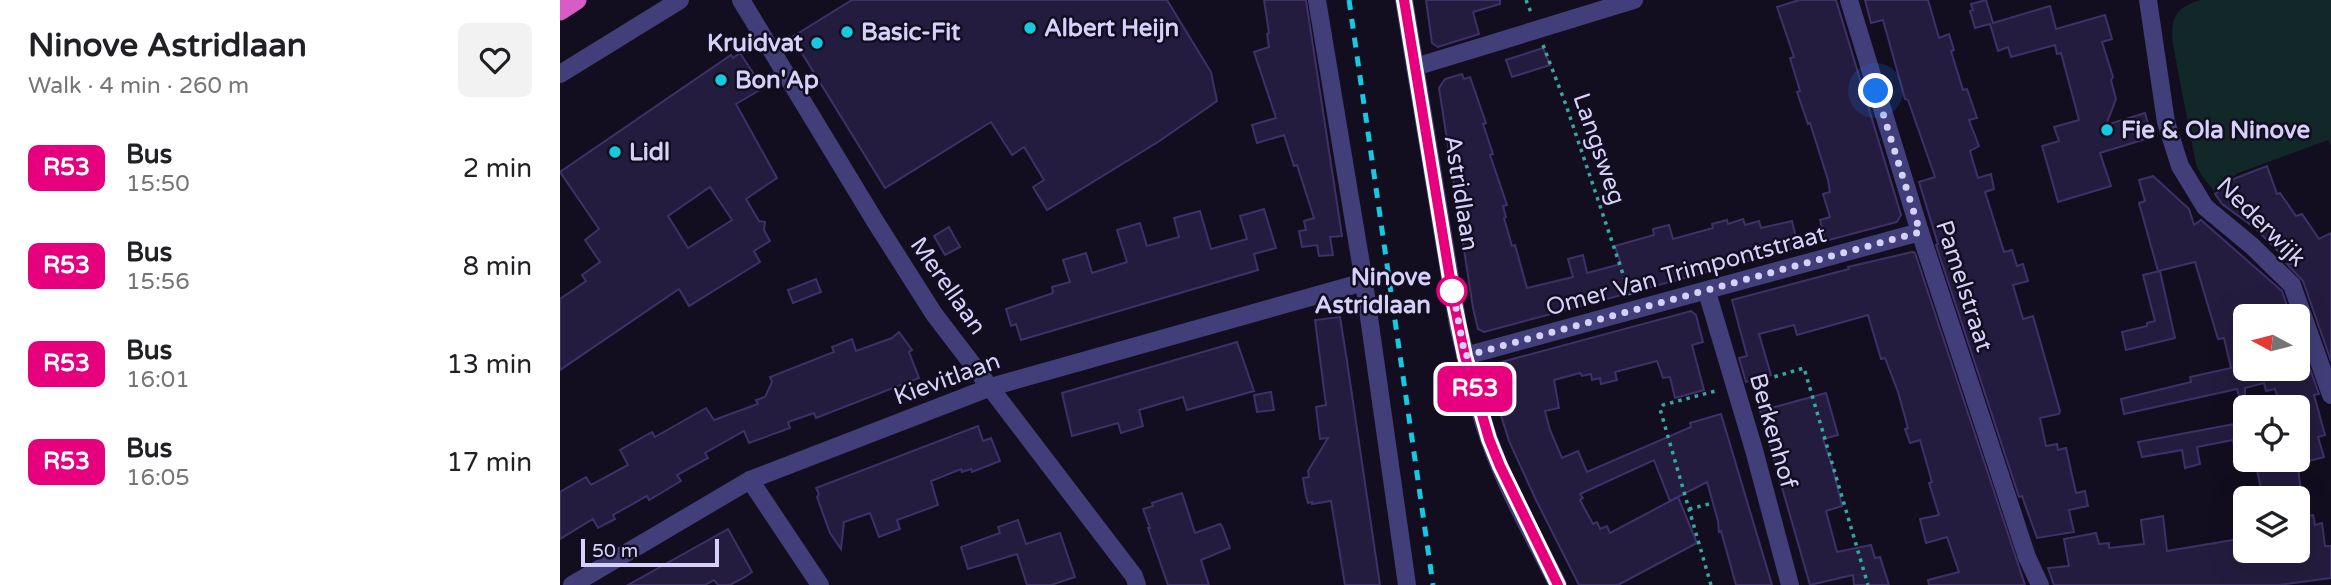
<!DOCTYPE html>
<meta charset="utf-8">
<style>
body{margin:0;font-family:"Varela Round",sans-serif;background:#f2f2f2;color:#202124;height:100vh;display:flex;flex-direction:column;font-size:26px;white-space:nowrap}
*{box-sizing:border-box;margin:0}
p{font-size:23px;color:#757577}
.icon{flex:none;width:38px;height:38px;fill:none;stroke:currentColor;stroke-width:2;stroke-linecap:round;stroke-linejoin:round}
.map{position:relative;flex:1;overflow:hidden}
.drawer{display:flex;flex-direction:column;background:#fff;width:560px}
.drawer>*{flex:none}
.badge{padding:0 14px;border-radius:10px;font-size:24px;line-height:46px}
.needle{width:46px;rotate:277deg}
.tools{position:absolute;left:1673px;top:304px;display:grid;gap:14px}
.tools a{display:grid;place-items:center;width:77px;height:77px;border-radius:10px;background:#fff;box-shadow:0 7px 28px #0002;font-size:35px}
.scale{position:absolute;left:21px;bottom:18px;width:138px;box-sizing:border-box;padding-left:7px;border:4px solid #d6d1fa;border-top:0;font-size:19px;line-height:24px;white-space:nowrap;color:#d6d1fa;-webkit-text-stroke:5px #120e1f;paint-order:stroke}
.you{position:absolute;width:35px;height:35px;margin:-18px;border:5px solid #fff;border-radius:50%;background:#1a73e8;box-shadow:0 0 0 10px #1a73e833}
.map>.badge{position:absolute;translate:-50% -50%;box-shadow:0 0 0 4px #fff}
.round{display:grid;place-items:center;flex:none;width:74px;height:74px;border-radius:10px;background:#f2f2f2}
.headline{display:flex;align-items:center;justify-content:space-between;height:119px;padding:0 28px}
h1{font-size:33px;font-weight:700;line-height:52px}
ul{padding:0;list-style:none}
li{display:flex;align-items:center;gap:21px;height:98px;padding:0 28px}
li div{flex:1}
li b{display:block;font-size:26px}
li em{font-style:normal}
li .badge{min-width:77px;font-weight:700;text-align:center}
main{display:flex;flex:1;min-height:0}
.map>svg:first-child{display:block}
.green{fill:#122828}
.building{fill:#241c3e;stroke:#3d3167;stroke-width:2;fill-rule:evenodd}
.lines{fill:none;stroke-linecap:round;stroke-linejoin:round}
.path{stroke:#39a6a1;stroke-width:3.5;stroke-dasharray:3.5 5;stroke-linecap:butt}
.minor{stroke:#413e79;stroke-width:18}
.trunk{stroke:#d65cc6;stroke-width:19}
.rail{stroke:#16c9e1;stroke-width:5;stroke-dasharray:10 9;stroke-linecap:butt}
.line-casing{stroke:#fff;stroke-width:16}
.line{stroke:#e6007e;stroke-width:10}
.walk{stroke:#d6d1fa;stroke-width:7;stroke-dasharray:0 12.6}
.poi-dot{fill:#16c9e1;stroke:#120e1f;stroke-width:2.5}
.stop-dot{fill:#fff;stroke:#e6007e;stroke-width:3.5}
.labels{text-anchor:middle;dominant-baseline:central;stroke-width:5;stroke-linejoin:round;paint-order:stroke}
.poi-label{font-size:24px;font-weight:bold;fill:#d6d1fa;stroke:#120e1f;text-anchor:start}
.street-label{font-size:24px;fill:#d6d1fa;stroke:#120e1f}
.stop-label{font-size:24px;font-weight:bold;fill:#d6d1fa;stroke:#120e1f;text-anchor:end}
</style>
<main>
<section class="drawer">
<div class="headline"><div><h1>Ninove Astridlaan</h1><p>Walk · 4 min · 260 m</p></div><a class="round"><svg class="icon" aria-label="heart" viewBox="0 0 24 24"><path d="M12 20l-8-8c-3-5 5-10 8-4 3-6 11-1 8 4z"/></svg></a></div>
<ul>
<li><span class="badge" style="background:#e6007e;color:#fff">R53</span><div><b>Bus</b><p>15:50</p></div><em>2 min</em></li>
<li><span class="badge" style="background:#e6007e;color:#fff">R53</span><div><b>Bus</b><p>15:56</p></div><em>8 min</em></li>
<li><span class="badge" style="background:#e6007e;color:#fff">R53</span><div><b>Bus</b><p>16:01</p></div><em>13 min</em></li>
<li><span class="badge" style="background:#e6007e;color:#fff">R53</span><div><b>Bus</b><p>16:05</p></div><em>17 min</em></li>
</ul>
</section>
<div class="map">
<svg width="1771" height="585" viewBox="0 0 1771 585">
<rect width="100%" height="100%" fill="#120e1f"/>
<path class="green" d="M1640 0H1771V146L1768 140 1678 173 1654 191 1642 176 1636 164 1613 45C1610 19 1615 8 1640 0Z"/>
<g class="building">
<path d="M292 0H607L651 72 657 101 598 142 487 210 473 187 484 180 464 147 452 155 431 122 325 188 232 37Z"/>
<path d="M704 0H746L782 236 770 237 773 255 759 256 757 245 742 247 739 231 746 230 744 221 754 218 737 165 734 166 724 135 697 143 692 125 716 118 694 52 709 47 707 34 709 33Z"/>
<path d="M866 0H940V4L913 12 919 34 878 47 872 43Z"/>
<path d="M1239 0H1276L1341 215 1337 222 1265 241 1260 220 1270 217 1263 194 1270 192 1268 180 1250 123 1248 124 1237 92 1240 91 1230 58 1234 57 1217 7Z"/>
<path d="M1305 0H1368L1379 38 1389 34 1394 50 1391 51 1403 90 1407 89 1417 118 1409 120 1419 146 1410 151 1418 178 1431 174 1434 189 1425 192 1444 252 1452 250 1457 266 1463 264 1468 281 1453 285 1463 319 1473 316 1500 411 1499 414 1480 418 1486 446 1497 444 1498 450 1506 448 1516 493 1525 491 1528 506 1509 510 1514 532 1477 538 1462 496 1459 497 1376 245 1378 244 1359 182 1375 177 1348 100 1345 99 1323 20 1311 23Z"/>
<path d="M1426 0 1433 23 1490 6 1496 29 1545 15 1552 39 1542 42 1553 77 1551 80 1556 99 1546 125 1585 113 1592 137 1540 153 1551 186 1498 202 1482 146 1499 141 1494 127 1519 120 1501 53 1497 54 1495 45 1451 57 1448 47 1438 51 1430 24 1415 28 1410 11 1413 10 1411 4Z"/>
<path d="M983 48 990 65 952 77 946 60Z"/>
<path d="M180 53 203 88 176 104 217 178 186 199 199 221 205 222 204 230 210 241 194 251 200 262 129 306 119 289 0 370V299L26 281 22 275 40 262 25 240 39 229 0 172 171 55 173 58ZM150 187 172 220 128 248 108 216Z"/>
<path d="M902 74 904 79 910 77 926 123 923 124 933 154 930 155 947 205 943 206 946 217 944 218 952 246 955 245 967 288 1013 277 1008 259 1023 255 1027 273 1061 264 1055 246 1094 235 1093 229 1109 225 1113 239 1153 228 1152 224 1167 220 1168 224 1183 219 1185 225 1199 221 1201 228 1232 221 1237 242 1235 243 1236 248 924 332 918 329 913 308 879 88 885 79Z"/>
<path d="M1707 166 1717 194 1720 193 1736 216 1742 214 1759 239 1771 233V361L1743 281 1727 264H1731L1695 228 1662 204 1655 194 1676 178Z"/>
<path d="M1593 176 1629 209 1634 225 1641 220 1722 291 1731 317H1685V369H1738V335L1759 394 1754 395 1765 435 1758 437 1764 457 1738 464V400L1720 404 1715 389 1706 391 1704 383 1685 388V401H1680L1677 389 1564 414 1561 399 1631 382 1630 377 1671 368 1664 338 1658 339 1635 262 1598 271 1579 203 1585 201 1579 180Z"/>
<path d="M704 209 716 248 694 254 698 270 461 340 456 324 451 326 446 309 493 293 492 287 510 282 503 260 526 253 532 273 567 262 557 230 580 223 587 246 619 237 614 218 640 211 651 249 687 239 680 216Z"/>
<path d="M389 227 400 247 385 255 374 236Z"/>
<path d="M1352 252 1355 253 1465 585H1369L1368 580 1399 572 1387 537 1366 543 1360 519 1379 515 1369 483 1372 482 1360 440 1350 443 1345 429 1348 428 1338 392 1325 358 1321 359 1308 315 1237 335 1234 325 1199 334 1211 375 1186 382 1179 358 1187 356 1172 300 1289 269 1288 267Z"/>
<path d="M1600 271 1615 338 1566 350 1562 332 1587 326V323L1595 321 1583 275Z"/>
<path d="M256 279 261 292 233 303 228 290Z"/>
<path d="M1131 311 1136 315 1143 342 1132 345 1144 390 1115 398 1110 377 1103 378 1097 361 1055 372 1057 380 1041 384 1040 378 1032 380 1031 374 1022 376 1020 373 994 380 999 408 985 411 990 430 1002 458 1018 451 1027 472 1131 427 1130 423 1161 414 1212 585H1176L1161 531 1159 532 1158 521 1147 482 1110 501 1094 460 1020 494 1023 498 1020 500 1033 524 1037 522 1040 529 1047 526 1050 533 1118 497 1137 543 1058 585H1019L976 500 949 441 928 374 934 364Z"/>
<path d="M780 317 787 361 820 585H785L771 501 752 504V502L748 503 746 496 743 478 749 477 748 471 768 438 760 439 756 407 766 405 755 320Z"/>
<path d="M339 332 352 350 349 352 359 378 256 418 254 413 228 422 230 428 189 443 184 431 145 453 148 458 117 475 121 481 89 500 87 496 53 515 55 519 38 528 33 519 0 539V492L26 477 31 485 68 465 60 450 92 432 95 437 146 408 154 420 198 404 196 400 205 397 212 382 210 377 274 352 272 347 292 339 296 351 332 338Z"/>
<path d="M677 342 694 391 627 410 623 397 579 410 583 426 561 433 558 423 512 436 502 393Z"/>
<path d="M711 392 714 410 697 412 694 395Z"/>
<path d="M1266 393 1278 435 1263 439 1273 469 1282 506 1266 511 1277 552 1311 545 1315 558 1320 557 1329 585H1294L1293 575 1250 585 1200 411Z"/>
<path d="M1685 422V467L1678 468 1673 440 1637 447 1640 464 1625 468 1622 450 1582 457 1578 442Z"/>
<path d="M418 426 423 441 431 438 440 461 412 472 411 469 402 472 401 469 371 481 378 505 337 520 340 529 319 537 310 513 284 522 281 549 270 533 257 497 259 494 256 488Z"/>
<path d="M1695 460H1737L1742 499H1703Z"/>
<path d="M622 493 635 533 660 524 662 526 670 548 641 560 649 585H608L588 528H590L583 509 593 506 592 503Z"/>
<path d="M1753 515 1755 525 1762 523 1765 546H1771V578L1719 585H1494L1488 568 1509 566 1504 539 1536 533 1539 544 1549 543V548L1584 544 1581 520 1603 516 1607 551 1685 538V551H1738V517Z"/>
<path d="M458 520 466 544 500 533 515 577 491 585H467L457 554 408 569 401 547 440 533 438 527Z"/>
<path d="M168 529 192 572 185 577 170 585H158L154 580 145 585H68Z"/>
</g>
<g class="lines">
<g class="path">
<path d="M966 0 972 15"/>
<path d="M983 45 1006 105 1070 295"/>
<path d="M1190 384 1244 368 1308 585"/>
<path d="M1129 509 1153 503"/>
<path d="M1151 585 1100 409 1103 405 1159 390"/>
</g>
<g class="minor">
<path d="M181 0 315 221 374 314 574 576 577 585"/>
<path d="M757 0 804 282 847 585"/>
<path d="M844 0 898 325C907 363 916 402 929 439 947 490 974 537 998 585"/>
<path d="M1289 0 1360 232 1467 557 1480 585"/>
<path d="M1588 0 1606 122 1620 166 1645 207 1692 246 1732 285 1771 395"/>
<path d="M855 67 1074 0"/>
<path d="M0 74 120 0"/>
<path d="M1147 292 1194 450 1230 585"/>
<path d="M905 356 1360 232"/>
<path d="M190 480 260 585"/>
<path d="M12 585 190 480 431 387 804 282"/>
</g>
<path class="trunk" d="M0 11 17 0"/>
<path class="rail" d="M789 0 873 585"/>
</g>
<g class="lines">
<g class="line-casing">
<path id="line" d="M844 0 894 303 905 356 929 439 940 466 998 585"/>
</g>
<use href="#line" class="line"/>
<path class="walk" d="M892 291 891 281 905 356 1360 232 1316 91"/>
</g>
<g class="poi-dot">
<circle cx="470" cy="28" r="7"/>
<circle cx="287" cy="32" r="7"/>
<circle cx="257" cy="43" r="7"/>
<circle cx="161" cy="80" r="7"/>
<circle cx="1547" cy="130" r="7"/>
<circle cx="55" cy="152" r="7"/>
</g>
<circle class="stop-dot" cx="892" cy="291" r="14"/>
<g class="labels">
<g class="poi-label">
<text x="484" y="28">Albert Heijn</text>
<text x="301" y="32">Basic-Fit</text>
<text x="243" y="43" text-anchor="end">Kruidvat</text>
<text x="175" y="80">Bon'Ap</text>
<text x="1561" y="130">Fie &amp; Ola Ninove</text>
<text x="69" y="152">Lidl</text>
</g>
<g class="street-label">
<text transform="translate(1039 149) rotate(71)">Langsweg</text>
<text transform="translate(901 193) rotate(81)">Astridlaan</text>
<text transform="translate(1701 222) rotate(45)">Nederwijk</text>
<text transform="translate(1126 271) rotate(-15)">Omer Van Trimpontstraat</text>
<text transform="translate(388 286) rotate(55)">Merellaan</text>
<text transform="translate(1404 286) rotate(72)">Pamelstraat</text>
<text transform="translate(387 379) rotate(-20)">Kievitlaan</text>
<text transform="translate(1213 431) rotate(74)">Berkenhof</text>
</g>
<g class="stop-label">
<text x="871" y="277">Ninove<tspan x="871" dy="28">Astridlaan</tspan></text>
</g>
</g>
</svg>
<div class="tools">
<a><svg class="needle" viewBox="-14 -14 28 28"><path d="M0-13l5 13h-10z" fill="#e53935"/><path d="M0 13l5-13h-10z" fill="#757577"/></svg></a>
<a><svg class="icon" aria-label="locate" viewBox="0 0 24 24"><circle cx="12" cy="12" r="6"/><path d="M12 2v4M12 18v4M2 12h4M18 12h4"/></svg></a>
<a><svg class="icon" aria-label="layers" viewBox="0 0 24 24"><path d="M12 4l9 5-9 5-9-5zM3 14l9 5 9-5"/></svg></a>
</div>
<div class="scale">50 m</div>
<div class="you" style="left:1316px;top:91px"></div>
<b class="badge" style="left:915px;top:389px;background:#e6007e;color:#fff">R53</b>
</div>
</main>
